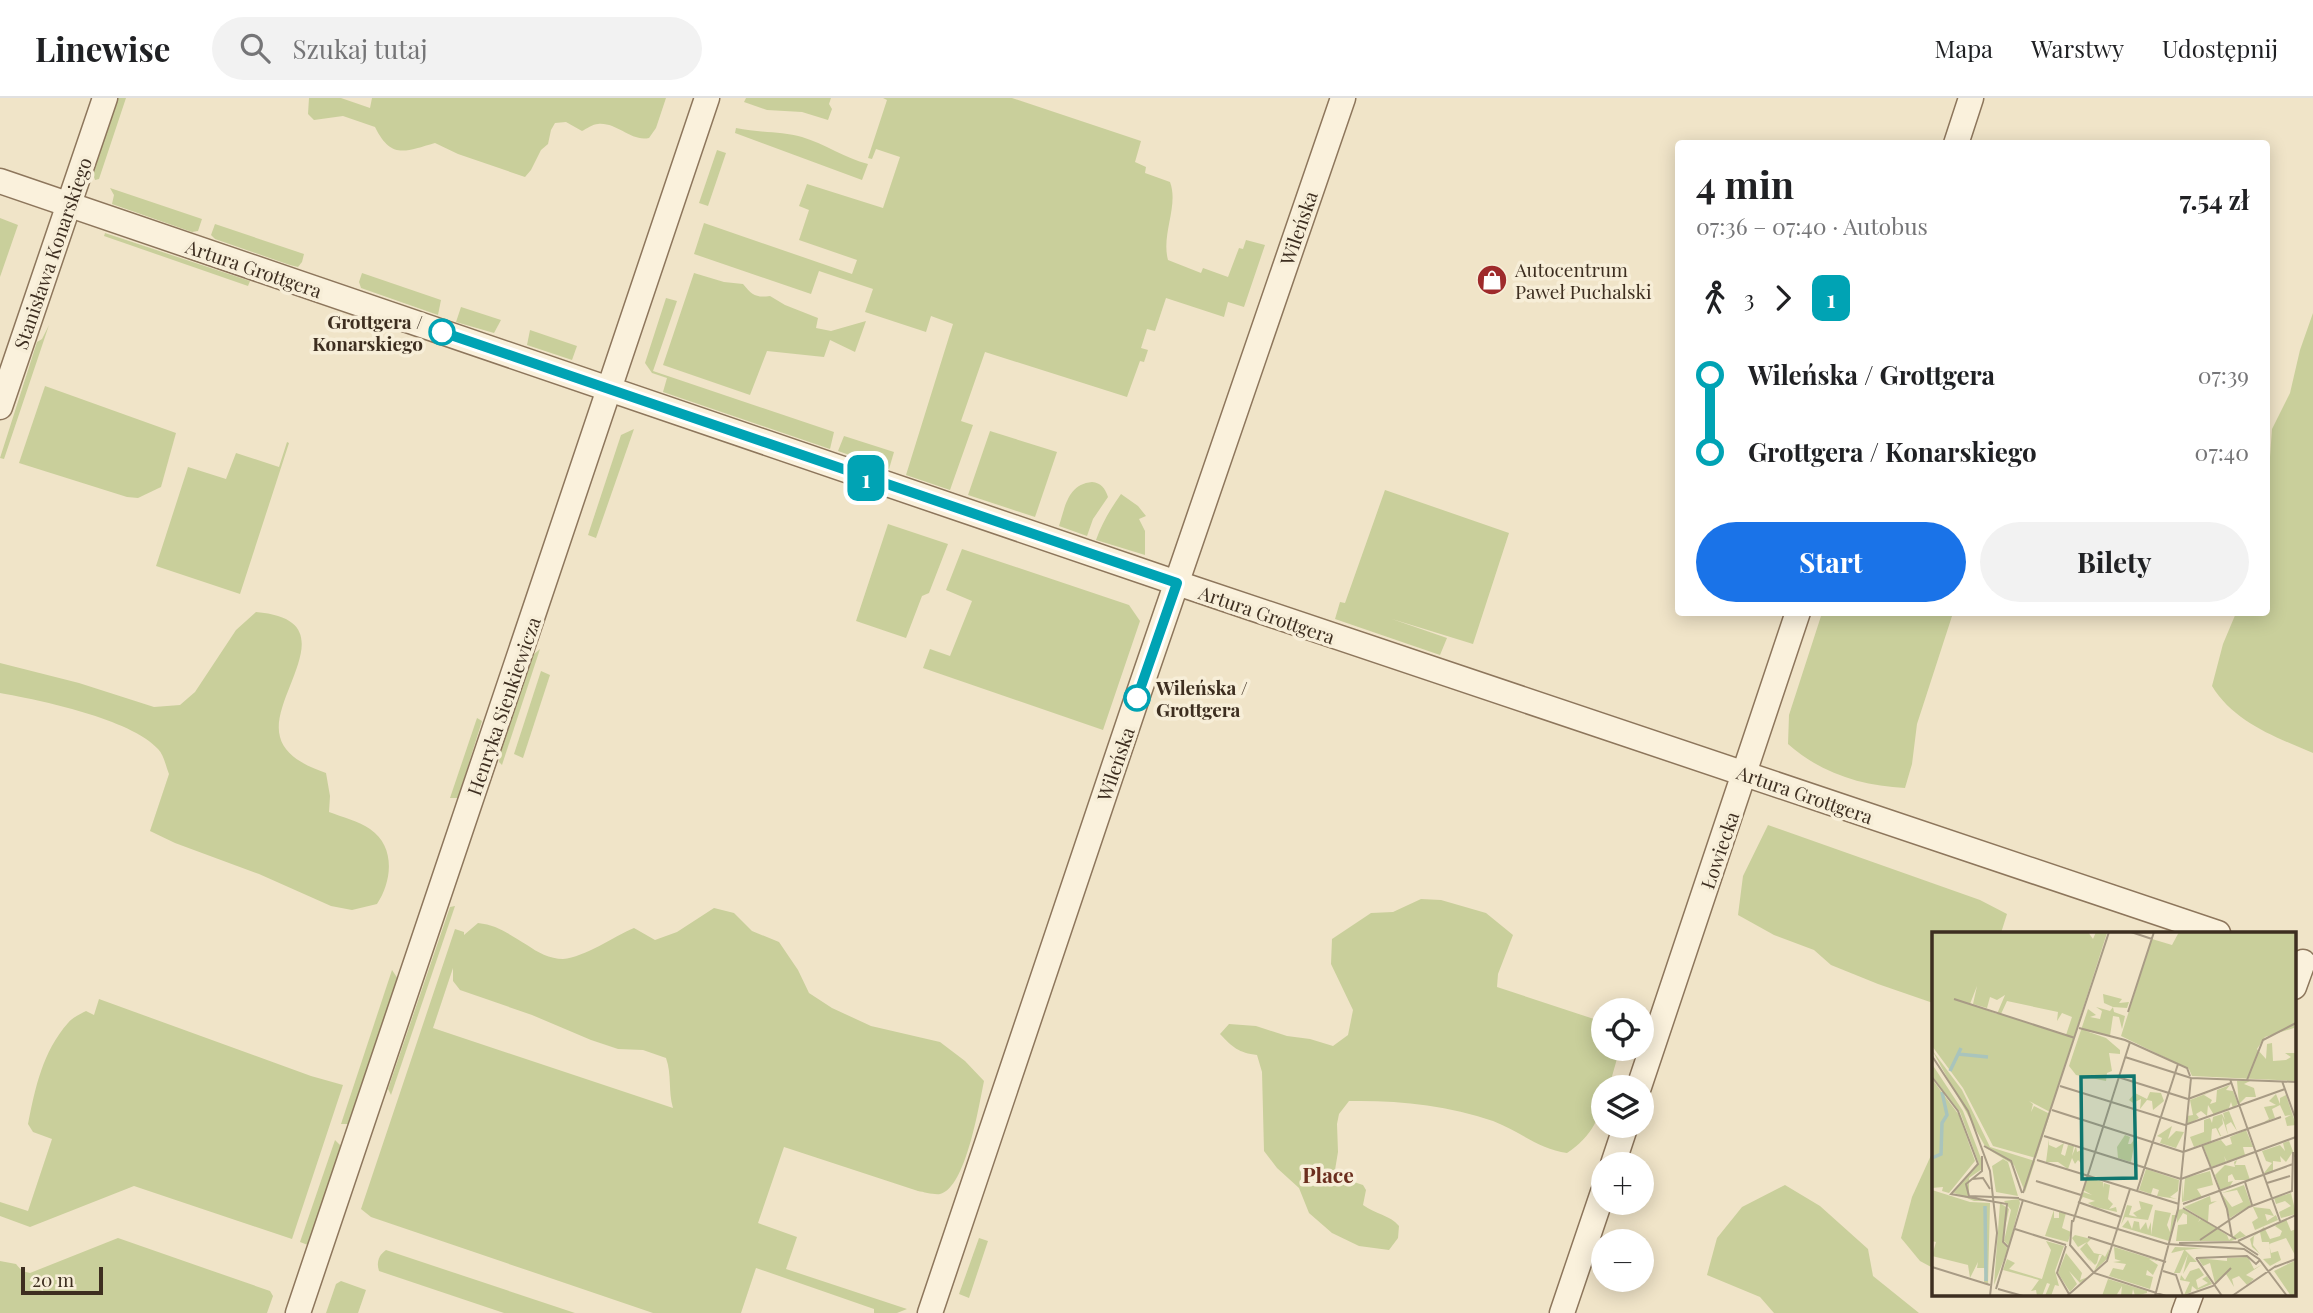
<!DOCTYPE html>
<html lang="pl">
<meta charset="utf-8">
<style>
body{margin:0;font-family:"Playfair Display",serif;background:#f2f2f2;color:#202124;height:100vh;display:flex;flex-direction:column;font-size:26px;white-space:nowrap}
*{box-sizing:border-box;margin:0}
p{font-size:23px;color:#757577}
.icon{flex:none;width:38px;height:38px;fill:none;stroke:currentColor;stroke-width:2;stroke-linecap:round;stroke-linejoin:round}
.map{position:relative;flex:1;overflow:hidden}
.side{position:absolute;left:1675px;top:42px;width:595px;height:476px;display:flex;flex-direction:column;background:#fff;border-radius:7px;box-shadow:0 4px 18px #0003}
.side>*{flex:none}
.badge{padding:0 14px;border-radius:10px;font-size:24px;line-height:46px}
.fabs{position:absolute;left:1591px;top:900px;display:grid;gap:14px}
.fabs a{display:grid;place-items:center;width:63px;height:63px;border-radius:50%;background:#fff;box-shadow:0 4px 18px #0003;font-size:35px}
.scale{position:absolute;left:21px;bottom:18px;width:82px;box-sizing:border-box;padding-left:7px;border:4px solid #3d2e20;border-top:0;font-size:19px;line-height:24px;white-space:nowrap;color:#3d2e20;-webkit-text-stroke:5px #f7eed8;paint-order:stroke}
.map>.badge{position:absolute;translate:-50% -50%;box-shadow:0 0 0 4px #fff}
.legs{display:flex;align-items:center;gap:10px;height:77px;padding:0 21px;font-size:23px}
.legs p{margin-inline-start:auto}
.summary{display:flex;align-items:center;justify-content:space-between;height:119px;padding:0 21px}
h1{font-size:38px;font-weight:700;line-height:52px}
.primary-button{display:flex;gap:14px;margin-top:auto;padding:14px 21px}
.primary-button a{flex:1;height:80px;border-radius:42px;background:#1a73e8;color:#fff;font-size:28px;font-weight:700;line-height:80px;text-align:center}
.primary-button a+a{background:#f2f2f2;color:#202124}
ul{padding:0 21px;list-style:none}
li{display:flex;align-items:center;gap:24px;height:77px;font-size:26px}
li i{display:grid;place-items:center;width:10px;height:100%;margin:0 9px;background:currentColor}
li i::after{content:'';width:18px;height:18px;margin:-9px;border:5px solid;border-radius:50%;background:#fff}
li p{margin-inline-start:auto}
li:first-child i{background:linear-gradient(#0000 50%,currentColor 0)}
li:last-child i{background:linear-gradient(currentColor 50%,#0000 0)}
header{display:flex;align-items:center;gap:42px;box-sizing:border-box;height:98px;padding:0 35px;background:#fff;border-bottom:2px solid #e0e0e0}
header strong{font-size:33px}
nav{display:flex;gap:38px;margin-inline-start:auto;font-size:24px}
.search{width:490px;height:63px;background:#f2f2f2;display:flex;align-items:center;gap:18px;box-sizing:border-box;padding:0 24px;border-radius:38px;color:#757577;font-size:26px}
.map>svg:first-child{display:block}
.green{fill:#c9cf9b;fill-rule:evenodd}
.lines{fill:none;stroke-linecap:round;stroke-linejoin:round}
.street-casing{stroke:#8d765c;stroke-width:27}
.street{stroke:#faf1dc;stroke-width:24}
.line-1-casing{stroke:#fff;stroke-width:16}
.line-1{stroke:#00a3b4;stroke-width:10}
.stop-1-dot{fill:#fff;stroke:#00a3b4;stroke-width:3.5}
.labels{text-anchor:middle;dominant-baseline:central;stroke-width:7;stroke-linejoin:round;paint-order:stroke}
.street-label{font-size:19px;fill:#3d2e20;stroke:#f7eed8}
.poi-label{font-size:19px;fill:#3d2e20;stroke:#f7eed8;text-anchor:start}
.stop-label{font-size:19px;font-weight:bold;fill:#3d2e20;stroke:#f7eed8;text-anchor:end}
.neighbourhood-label{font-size:21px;font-weight:bold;fill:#6b2e1e;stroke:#f7eed8}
.inset-river{fill:none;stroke:#a9c4bc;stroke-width:3.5}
.inset-road{fill:none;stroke:#a89b85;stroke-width:2}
.view{fill:#0f766e;fill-opacity:0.15;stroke:#0f766e;stroke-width:3.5}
.inset-edge{fill:none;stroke:#3d2e20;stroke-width:3.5}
</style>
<header>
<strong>Linewise</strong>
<div class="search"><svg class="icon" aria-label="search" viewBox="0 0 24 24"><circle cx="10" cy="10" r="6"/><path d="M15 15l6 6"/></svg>Szukaj tutaj</div>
<nav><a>Mapa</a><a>Warstwy</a><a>Udostępnij</a></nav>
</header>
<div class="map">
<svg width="2313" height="1215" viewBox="0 0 2313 1215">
<rect width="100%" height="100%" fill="#f0e4c8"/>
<g class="green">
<path d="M118 0H126L99 81 95 82 93 76Z"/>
<path d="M309 0H341L370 10 372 0H666L656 30 649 40C631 44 617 24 598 26 593 26 586 31 582 33L566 24 555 25 551 32 548 46 541 52 531 72 525 79 458 56 435 45C404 54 391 61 375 29L343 18 314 22 308 16Z"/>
<path d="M746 0H831L829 6 832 11 828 22 802 14 767 12 744 4Z"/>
<path d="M883 0H1012L1141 43 1135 64 1146 69 1145 75 1170 84C1179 108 1161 136 1168 162L1201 175 1203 170 1228 179 1239 150 1243 151 1246 142 1265 147 1244 209 1228 204 1224 219 1166 200 1155 233 1147 231 1141 250 1148 252 1144 264 1140 263 1127 299 985 254 961 323 973 327 950 392 906 377 953 226 931 218 926 234 865 214 873 191 819 173 811 196 694 156 704 125 852 176 857 162 799 142 809 112 799 108 807 86 883 110 900 59 876 51 872 61 868 60 887 2Z"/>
<path d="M736 30C758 35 781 33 802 39 825 46 845 60 868 66L862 82 735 35Z"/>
<path d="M717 52 726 55 708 108 699 105Z"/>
<path d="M110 90 202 121 198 133 192 134 112 106 114 97Z"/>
<path d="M0 120 18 127 0 179Z"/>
<path d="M215 126 304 156 302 164 298 169 290 167 215 141 211 137Z"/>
<path d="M105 135 250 183 248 188 104 138Z"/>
<path d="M362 175 441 202 438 217 361 190 359 184Z"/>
<path d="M694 175 724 184 743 186C752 197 756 200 770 198L785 207 818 220 816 230 831 233 866 223 855 254 830 242 824 259 767 253 750 297 663 267Z"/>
<path d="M666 200 677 203 653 273 834 334 830 351 663 294 667 280 652 275 645 265Z"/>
<path d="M461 209 501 222 494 235 456 224Z"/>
<path d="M2313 215V655C2275 639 2234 624 2212 588L2223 546 2236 515 2266 514V368L2270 359 2272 331 2290 295 2300 252Z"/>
<path d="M49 227 4 361 0 360 37 244 42 241Z"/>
<path d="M530 232 577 248 572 262 527 247Z"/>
<path d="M45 288 176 335 161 389 138 400 127 399 19 365Z"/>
<path d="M634 331 596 440 588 437 621 337Z"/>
<path d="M990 333 1057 354 1035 419 968 397Z"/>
<path d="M844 338 894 354 889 371 838 353Z"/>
<path d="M287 344 289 345 240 496 156 468 188 369 226 381 236 355 279 369Z"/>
<path d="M1092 384C1101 385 1105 390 1108 399L1093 421 1087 438 1059 428C1065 409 1068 386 1092 384Z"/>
<path d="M1385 392 1509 435 1473 546 1392 521 1447 540 1440 557 1335 521 1340 504 1345 505Z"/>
<path d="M1121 396 1138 408 1146 418 1139 421 1145 433V457L1096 442C1102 425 1111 410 1121 396Z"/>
<path d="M888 426 948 446 929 495 922 498 906 540 856 523Z"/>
<path d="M962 451 1129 507 1140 523 1103 632 923 570 930 551 950 558 972 503 946 492Z"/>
<path d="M256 514C350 522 268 597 280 639 285 659 309 669 326 675L330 698 329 714C342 719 359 723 370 731 396 749 392 783 377 806L352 812 331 808 259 776 175 745 150 733 169 676C166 669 164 657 158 651 131 621 40 602 0 595V565L79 585 154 609 180 607 195 594 236 532Z"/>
<path d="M1822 515H1953L1917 626 1912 666 1905 690C1862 688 1820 675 1788 646L1789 617Z"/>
<path d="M540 551 502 667 499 664 500 656 533 557Z"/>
<path d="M541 573 550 577 523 660 514 656Z"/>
<path d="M477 620 482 623 458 700H450Z"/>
<path d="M1768 727 1980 802 2007 816 2001 835H1933V905L1878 886 1831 867 1814 852 1774 837 1738 817 1743 778Z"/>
<path d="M1421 801 1441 802 1486 815 1513 837 1498 876 1497 889 1603 924V950H1620L1609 989H1603C1603 1018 1591 1039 1567 1055 1539 1051 1519 1033 1493 1023 1447 1007 1396 1002 1349 1003L1339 1016 1337 1026 1338 1054 1335 1072 1339 1079 1363 1087 1366 1092 1363 1107C1375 1116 1390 1117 1399 1128L1398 1140 1389 1152 1359 1148 1332 1135 1309 1115 1299 1090 1277 1070 1264 1053 1262 974 1257 957C1239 955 1232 949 1220 936L1229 926 1256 928 1287 938 1310 941 1333 948 1348 937 1353 912 1331 866 1332 841 1371 815 1393 814Z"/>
<path d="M455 808 391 997 388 991 450 809Z"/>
<path d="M714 810 734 815 752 833 779 844 798 872 809 895 832 910 871 928 940 944 965 963 984 983C979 1007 966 1090 940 1096 934 1097 924 1094 918 1093L784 1049 758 1125 797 1139 786 1171 907 1211 897 1215H874V1211L756 1170 741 1215H653L371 1119 361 1111 455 831 464 834V837L478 825C498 827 510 837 527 847 537 854 550 861 563 861 585 859 613 839 634 830L655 842 677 834ZM453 870V883L460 892 532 917 591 942 618 951 643 952 666 960C672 977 668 993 673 1010L433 930Z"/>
<path d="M392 872 398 881 349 1026H341Z"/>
<path d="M99 901 311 978 343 987 292 1141 134 1088 30 1129 0 1118V1104L28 1113 52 1041 33 1034 28 1026C35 990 43 953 68 925 72 920 80 916 86 913L94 917Z"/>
<path d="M335 1042 341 1048 308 1147 300 1144Z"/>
<path d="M1933 1053V1170L1920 1163 1901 1140 1912 1099Z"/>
<path d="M1785 1087 1820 1108 1868 1151 1873 1178 1919 1215H1774L1760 1199 1707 1177 1717 1140 1742 1109Z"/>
<path d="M118 1140 270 1193 273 1198 267 1215H0V1163L16 1166 22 1173 30 1175Z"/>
<path d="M979 1140 988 1143 969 1200 959 1196Z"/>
<path d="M386 1152 575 1215H504L379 1173C376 1164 379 1157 386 1152Z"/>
<path d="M341 1183 366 1192 358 1215H326L336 1186Z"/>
</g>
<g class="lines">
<g class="street-casing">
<g id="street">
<path d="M1956 46 1971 0"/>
<path d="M0 83 1177 485 2218 835"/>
<path d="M0 309 105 0"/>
<path d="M2294 889 2303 864"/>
<path d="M1639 989 1798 514"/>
<path d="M1613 1066 1626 1027"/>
<path d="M298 1215 707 0"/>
<path d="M930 1215 1137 600 1343 0"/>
<path d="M1562 1215 1603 1094"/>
<path d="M2184 1215 2191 1196"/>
</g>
</g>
<use href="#street" class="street"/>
</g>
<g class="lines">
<g class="line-1-casing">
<path id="line-1" d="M442 234 1177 485 1137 600"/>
</g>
<use href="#line-1" class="line-1"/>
</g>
<defs>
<g id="shop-disc" transform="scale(1.575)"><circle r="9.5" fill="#9e2a2b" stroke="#f7eed8"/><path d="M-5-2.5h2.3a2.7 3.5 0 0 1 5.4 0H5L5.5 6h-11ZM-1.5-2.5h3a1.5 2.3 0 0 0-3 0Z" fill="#fff"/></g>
</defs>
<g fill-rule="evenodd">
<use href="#shop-disc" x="1492" y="182"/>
</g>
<g class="stop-1-dot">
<circle cx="442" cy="234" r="12"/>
<circle cx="1137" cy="600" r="12"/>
</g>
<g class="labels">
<g class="street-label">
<text transform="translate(1298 130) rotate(-71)">Wileńska</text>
<text transform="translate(52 155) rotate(-71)">Stanisława Konarskiego</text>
<text transform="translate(254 170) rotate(19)">Artura Grottgera</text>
<text transform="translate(1267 516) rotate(19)">Artura Grottgera</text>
<text transform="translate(503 608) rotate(-71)">Henryka Sienkiewicza</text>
<text transform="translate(1115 666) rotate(-71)">Wileńska</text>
<text transform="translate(1805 696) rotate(19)">Artura Grottgera</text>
<text transform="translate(1719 752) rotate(-71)">Łowiecka</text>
</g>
<g class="poi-label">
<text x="1515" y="171">Autocentrum<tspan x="1515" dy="22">Paweł Puchalski</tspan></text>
</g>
<g class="stop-label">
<text x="423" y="223">Grottgera /<tspan x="423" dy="22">Konarskiego</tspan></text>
<text x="1156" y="589" text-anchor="start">Wileńska /<tspan x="1156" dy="22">Grottgera</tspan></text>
</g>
<g class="neighbourhood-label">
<text x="1328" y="1076">Place</text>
</g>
</g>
<g transform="translate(1932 834)">
<rect width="364" height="364" fill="#f0e4c8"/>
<path d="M0 0H156L161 7 164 0 175 1 118 180 97 169 101 172 99 180 102 174 118 182 104 226 61 214 31 156 0 114ZM45 54 41 72 55 76 58 65 65 68 73 63 65 82 38 72ZM75 69 126 80 125 89 130 81 140 85 134 103 69 82ZM247 0H364L362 96 333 105 325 117 334 127 335 112 340 111 341 129 354 128 359 125 353 121H364V149L260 144 257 137 189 104 220 7 240 13ZM171 62 190 67 187 71 197 70 195 76 181 75 182 80 193 84 190 97 187 85 181 84 178 104 154 99 174 106 188 118V122L177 121 180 139 175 141 174 149 144 143 137 134 156 77 164 83 158 85 168 87 170 79 164 75 178 79 181 75 172 71ZM0 118 30 158 58 215 103 229 93 260 82 233 54 216ZM0 132 31 179 50 229V237L37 246V266L58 269H42L20 260 47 232 28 180 0 144ZM0 147 27 183 43 229 17 261 10 259 11 255 0 256ZM305 149H318L312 152 322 156 324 165H314L307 172ZM298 153 294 158 301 159 306 172 301 176 299 170 297 176 282 183 276 173 275 184 269 179 264 182 267 186 255 193V184L261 183 258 168 281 159 272 163 280 168 278 172 284 170 285 158ZM218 160 229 161 232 169 221 178 220 169 215 168 208 177 209 167 201 171 197 168 203 161 215 167ZM344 162 348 172V166L354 163 364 193 355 194 353 186 359 183 353 184 348 173 340 177 343 186 332 190 337 187 332 175 344 173 337 169ZM297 179 305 199 299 190 294 193 296 203 290 185 291 192 286 197 289 204 295 203 288 204 284 196 280 197 279 209 262 215 258 205 272 200V188L278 186 280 191 281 185 290 182 293 188 291 181ZM240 194 236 207 244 199 252 200 244 216 228 211 230 206 225 204ZM314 198 321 215H311L313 223 295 230 292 224 294 230 279 235 271 213 289 208 294 214 300 212 298 205ZM193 203 198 205 196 212H199L203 206V208L199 230 186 226 185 215ZM117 207V213L124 216 132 211 129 222 133 224 136 213 142 214 140 224 144 214 145 220 151 217V233L146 228 143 232 140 226 136 237 126 230H114ZM357 209 364 227 360 221 354 230 348 224 349 230 341 229V239L335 242 332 241 340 231 334 229 330 219 348 213 353 219 351 211ZM71 227 76 230 86 264 64 260 60 234ZM305 228 303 233H313L318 248H303L300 242 296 244V250L301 249 298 254 288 258 283 243 293 233 303 235 302 230ZM214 237 247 248 246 259 238 265 245 267 225 264 227 258 221 256 219 262 207 258ZM278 239 281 253 265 257 270 265 250 270V247L251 268 253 246ZM155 245 171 250 172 256V251L178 253 176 267 181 272 177 277 184 275 185 280 163 275 156 271 163 269 151 265 148 269 151 260 160 263 151 258ZM312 253 319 273 298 286 290 262 300 275 311 270 305 258 290 261ZM0 258 38 270 58 271 56 352 52 350 54 336H45L46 330 38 346 36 333 0 324 4 310 0 309ZM359 261 364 282 349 286 347 280 359 274 353 269 344 272 342 266ZM278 264 279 270 285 269 277 273 276 290 252 275ZM87 267 88 271 77 314 72 309 79 278 72 269ZM207 269 221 273 216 288 193 285 189 293 195 273 200 274 197 283 205 285 201 281 209 277ZM68 271 77 277 70 310 76 317 62 353ZM321 275 338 277 342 284 333 282 335 289 344 283 346 288 323 298 320 290 326 286ZM251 277 268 287 266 290 269 287 295 303 297 308 308 299 314 304 299 309H244L246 293 255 292V283L251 281 245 291V278ZM122 278V286H127V279L134 281 130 296 139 300 136 310 90 298 113 304ZM223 278 239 281 235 293 238 300 240 283H244L237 309 190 295 196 288 200 297 202 289 207 290 208 298 214 290 216 298 219 290V303ZM354 287 359 299 364 297V325L354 306 337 312 339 321 346 319 349 328 338 334 331 327 339 326 337 310H330L328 300 322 304 321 313 328 322 320 315 318 307 332 295 338 307 348 304 350 299 343 294ZM143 303 159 307 155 311 162 321 171 323 173 325 177 317 176 326 162 339 170 323H167L165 331 163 333 156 326 160 332 148 317 155 310 146 315 140 306ZM114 309 132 314 123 339 127 354 123 353 119 364H113L118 352 115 351 110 364H105L104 358 99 359 107 348 71 338 75 327 83 331 77 337 110 347 119 318ZM182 315 227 329 217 327 226 333 221 343 215 338 214 343 221 345 218 357 177 344 181 336 191 338 194 332 181 330 189 329 183 327ZM243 315 271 316 253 318 265 330H258L251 342 256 322 248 341H242L252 318 239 321ZM134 321 150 341 148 348 156 345 148 351 137 339 145 352 138 360 126 341ZM316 325 322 337 331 332 314 343 322 347 315 353 307 344 300 347 302 355 294 342 283 351 278 331 271 334 266 326 295 329V326ZM364 328V364H359L342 339ZM267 336 272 343 264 348 266 356 276 351 270 347 275 344 280 352 265 358 260 354 259 360 252 363 258 350 248 348 249 343 253 348 258 339ZM176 347 215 359V361L203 364 201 357 200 363 189 364 190 354 184 364H170Z" fill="#c9cf9b" fill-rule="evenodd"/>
<path class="inset-river" d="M26 122 56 125M18 139 29 116M0 226 9 222 10 191 15 183 10 160M53 274 54 349"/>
<path class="inset-road" d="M199 0 220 7M22 67 143 106M196 80 222 0M147 96 193 108 255 136 258 144M0 124 36 179 58 239 65 301 58 364M193 125 259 146 364 150M0 145 26 179 46 232 19 262 75 272 71 310 77 316M186 145 256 167M298 147 348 289M315 148 331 108 364 91M350 149 364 188M128 154 253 193 353 157M256 167 299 151M120 178 251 220M112 204 249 247M270 213 295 277 300 305M52 214 79 229 90 261M251 220 349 185M50 224V239L34 252 37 264 87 266M105 228 247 272M40 247 51 246 58 257M249 247 364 205M104 249 149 263M313 250 320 273M335 251 358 244M205 259 246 132M91 261 177 0M87 267 235 312 312 317 327 327 355 364M146 270 189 285M251 272 361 232M251 276 304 307M189 285 198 257M141 290 198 110M83 297 134 313M156 305 234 330M268 308 317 275 360 259 361 220M306 309 364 283M247 311 306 310 326 323M138 313 162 341 234 364M134 314 125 341 137 362M138 314 140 288M264 326 315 324 324 332 328 328M264 326 290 364M0 335 58 353M343 335 364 327M231 339 244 343 251 364M68 344 64 357 91 268M66 357 91 364M135 364 175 329 189 285M223 364 246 277 259 146M252 364 281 354 299 336M300 364 344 334"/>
<path class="view" d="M202 144 204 246 150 247 149 145Z"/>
<rect width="364" height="364" class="inset-edge"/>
</g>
</svg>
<div class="fabs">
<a><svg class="icon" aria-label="locate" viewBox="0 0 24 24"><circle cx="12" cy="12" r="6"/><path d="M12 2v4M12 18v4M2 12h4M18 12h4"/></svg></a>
<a><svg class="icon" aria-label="layers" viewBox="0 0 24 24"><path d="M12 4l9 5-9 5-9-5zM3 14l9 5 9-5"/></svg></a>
<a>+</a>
<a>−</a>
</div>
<div class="scale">20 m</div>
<b class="badge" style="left:866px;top:380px;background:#00a3b4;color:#fff">1</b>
<section class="side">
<div class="summary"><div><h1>4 min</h1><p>07:36 – 07:40 · Autobus</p></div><b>7.54 zł</b></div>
<div class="legs"><svg class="icon" aria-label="walk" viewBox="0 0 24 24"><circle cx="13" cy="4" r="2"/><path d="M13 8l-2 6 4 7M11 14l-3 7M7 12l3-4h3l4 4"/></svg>3<svg class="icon" aria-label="forward" viewBox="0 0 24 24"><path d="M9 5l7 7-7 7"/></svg><b class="badge" style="background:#00a3b4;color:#fff">1</b></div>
<ul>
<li><i style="color:#00a3b4"></i><b>Wileńska / Grottgera</b><p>07:39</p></li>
<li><i style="color:#00a3b4"></i><b>Grottgera / Konarskiego</b><p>07:40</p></li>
</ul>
<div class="primary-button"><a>Start</a><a>Bilety</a></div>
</section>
</div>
